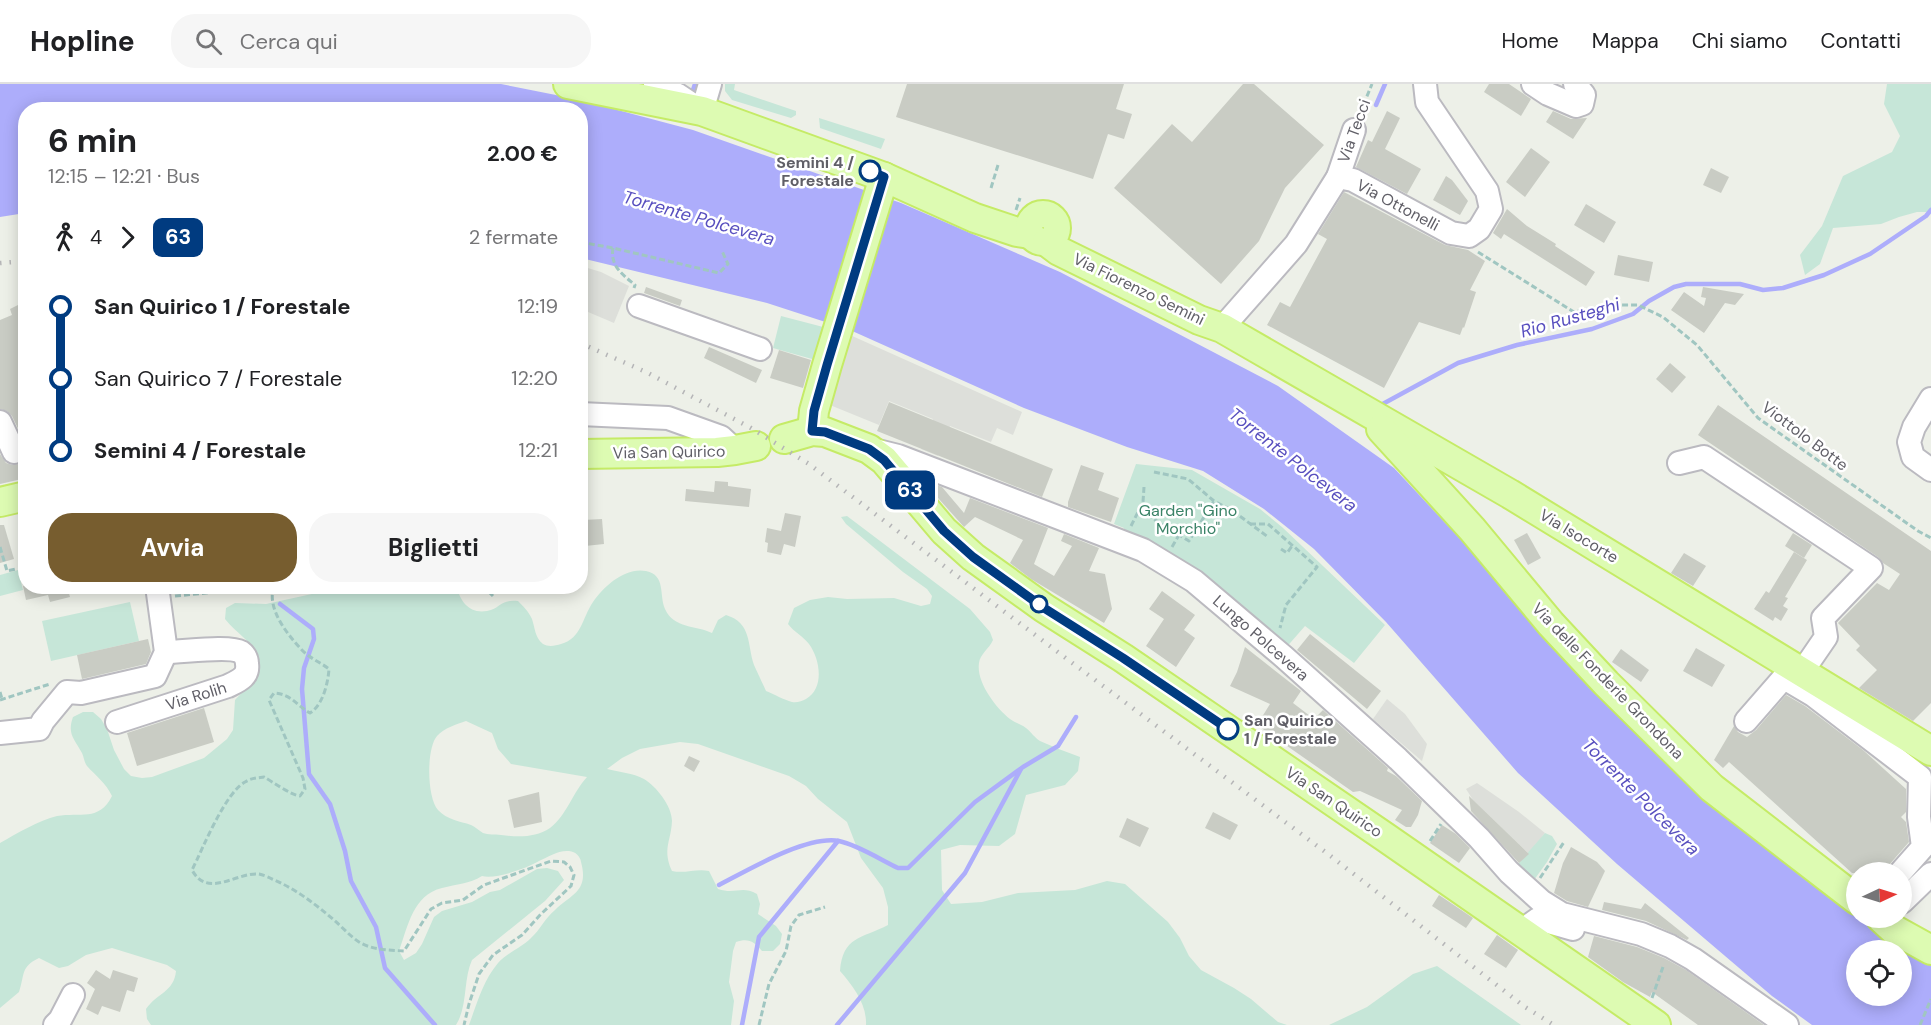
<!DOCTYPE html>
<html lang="it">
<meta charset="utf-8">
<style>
body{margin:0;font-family:"DM Sans",sans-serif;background:#f6f6f6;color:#202124;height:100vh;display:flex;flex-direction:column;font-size:22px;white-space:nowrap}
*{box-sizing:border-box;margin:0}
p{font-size:20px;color:#757577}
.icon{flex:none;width:33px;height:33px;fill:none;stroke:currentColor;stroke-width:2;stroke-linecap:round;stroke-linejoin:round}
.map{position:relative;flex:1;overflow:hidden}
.sheet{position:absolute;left:18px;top:18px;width:570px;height:492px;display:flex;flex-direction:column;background:#fff;border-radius:24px;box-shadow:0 3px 15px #0003}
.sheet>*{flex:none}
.badge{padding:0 12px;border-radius:9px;font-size:21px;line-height:39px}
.needle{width:39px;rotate:86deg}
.fabs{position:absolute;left:1846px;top:778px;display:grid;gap:12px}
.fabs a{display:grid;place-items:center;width:66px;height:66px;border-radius:50%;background:#fff;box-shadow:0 3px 15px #0003;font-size:30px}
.map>.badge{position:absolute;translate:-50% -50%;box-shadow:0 0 0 3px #fff}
.legs{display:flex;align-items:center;gap:9px;height:66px;padding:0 30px;font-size:20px}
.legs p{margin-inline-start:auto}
.summary{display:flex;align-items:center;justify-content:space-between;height:102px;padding:0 30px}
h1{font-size:33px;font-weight:700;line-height:45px}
.primary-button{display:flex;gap:12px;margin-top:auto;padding:12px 30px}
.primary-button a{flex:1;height:69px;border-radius:24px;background:#775d2f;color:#fff;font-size:24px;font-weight:700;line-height:69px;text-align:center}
.primary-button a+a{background:#f6f6f6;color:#202124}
ul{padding:0 30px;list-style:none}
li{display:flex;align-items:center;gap:21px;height:72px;font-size:22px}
li i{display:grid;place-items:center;width:9px;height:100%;margin:0 8px;background:currentColor}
li i::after{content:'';width:15px;height:15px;margin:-8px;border:4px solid;border-radius:50%;background:#fff}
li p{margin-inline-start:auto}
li:first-child i{background:linear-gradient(#0000 50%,currentColor 0)}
li:last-child i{background:linear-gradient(currentColor 50%,#0000 0)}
header{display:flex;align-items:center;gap:36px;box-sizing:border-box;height:84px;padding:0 30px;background:#fff;border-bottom:2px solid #e0e0e0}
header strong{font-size:28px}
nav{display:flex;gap:33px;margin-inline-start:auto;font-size:21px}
.search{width:420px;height:54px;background:#f6f6f6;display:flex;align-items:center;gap:15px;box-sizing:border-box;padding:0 21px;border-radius:24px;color:#757577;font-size:22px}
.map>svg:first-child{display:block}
.industrial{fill:#dddfda}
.green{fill:#c6e6d8;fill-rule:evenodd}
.water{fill:#adadfb;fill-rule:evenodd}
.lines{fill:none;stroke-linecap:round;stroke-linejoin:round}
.stream{stroke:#adadfb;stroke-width:4.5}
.building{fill:#c9ccc4}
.minor-casing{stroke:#bbbac0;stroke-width:26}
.major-casing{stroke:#c5eb66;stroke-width:32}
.path{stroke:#a0c6c1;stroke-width:3;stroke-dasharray:6 3;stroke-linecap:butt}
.minor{stroke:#fff;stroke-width:22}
.major{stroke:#ddfbb2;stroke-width:28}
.rail{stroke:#b5b5b7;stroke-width:4.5;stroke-dasharray:1.5 8;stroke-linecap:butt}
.line-1-casing{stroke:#fff;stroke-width:14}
.line-1{stroke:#003b80;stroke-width:9}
.stop-1-dot{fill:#fff;stroke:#003b80;stroke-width:3}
.labels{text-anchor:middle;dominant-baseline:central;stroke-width:5;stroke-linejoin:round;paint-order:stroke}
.street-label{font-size:16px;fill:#605f67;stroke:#fff}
.stop-label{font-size:16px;font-weight:bold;fill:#605f67;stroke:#fff;text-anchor:end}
.park-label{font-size:16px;fill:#3a8367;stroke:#fff}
.water-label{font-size:18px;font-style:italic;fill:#584fbf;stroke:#fff}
</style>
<header>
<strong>Hopline</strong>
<div class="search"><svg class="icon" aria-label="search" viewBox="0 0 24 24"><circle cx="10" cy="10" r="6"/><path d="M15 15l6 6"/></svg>Cerca qui</div>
<nav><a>Home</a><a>Mappa</a><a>Chi siamo</a><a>Contatti</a></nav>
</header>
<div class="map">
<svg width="1931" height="941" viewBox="0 0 1931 941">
<rect width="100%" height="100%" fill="#edf0e8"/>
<g class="industrial">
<path d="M581 182 601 188 629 202 614 239 581 225Z"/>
<path d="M850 251 1022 328 1013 351 997 344 991 358 950 342 938 372 921 365 933 335 889 317 879 341 825 319Z"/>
<path d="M1387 615 1405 630 1427 660 1422 677 1373 635Z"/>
<path d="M1477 699 1519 728 1545 749 1529 770 1473 716 1466 705Z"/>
</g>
<g class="green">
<path d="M725 0H735L734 6 796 27V31L791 34 732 16 725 7Z"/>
<path d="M1887 0H1931V128H1917L1899 133 1881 140 1833 144 1820 180 1805 191 1800 171 1822 142 1843 92 1892 68 1900 52 1884 20Z"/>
<path d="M819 34 885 55 881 65 820 44Z"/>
<path d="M781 232 827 244 819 277 773 264Z"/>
<path d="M1136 380 1192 386 1260 425 1282 443 1385 541 1354 579 1305 542 1284 566 1122 450 1124 444 1114 440Z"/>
<path d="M847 432 970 525 990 548 993 556C989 565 980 570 979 579 976 598 996 624 1010 635 1015 639 1021 640 1026 644 1031 648 1035 654 1040 657 1053 663 1067 668 1080 673L1078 687 1065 701 1026 711 1015 750 999 762 960 761 941 766 942 806 951 820 982 818 1018 809 1075 806 1107 797 1125 800 1168 838 1180 854 1189 872 1201 886 1234 904 1251 915 1278 938 1287 941H866C867 920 853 902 840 887 843 852 861 855 888 841V823L883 804 861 774 847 738 818 715 806 702 789 692 698 660 680 658 640 665 622 674 607 685C619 688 633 689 644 695 656 702 672 722 672 737 671 758 662 765 672 787 685 790 697 784 709 787L718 805C736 811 741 801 757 810L760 820 758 830 776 842 782 850 780 860 773 867H762C754 857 748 854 736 858L733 867 729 898 734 917 731 941H469C477 919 483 897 498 879 508 868 521 864 531 854 540 846 545 834 555 826 572 810 589 807 581 778 580 772 576 768 569 767 558 766 548 773 539 777 527 784 495 796 482 792 469 800 457 800 442 804 413 811 408 842 399 867L404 876 416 869 422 860 434 833 442 827 472 818 490 808 500 806 537 785 547 784 558 787 564 796 545 817 472 876C463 896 468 922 456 941H151L147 935 146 925C157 909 174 908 176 887L167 881 112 864 86 871 68 882 59 884 39 874C20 883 25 891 19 908L0 924V759C16 750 39 736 57 732 80 728 99 738 112 712 106 699 96 692 87 682 84 678 84 673 82 669 74 654 67 650 73 633L83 628H93L101 635 107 645 114 666 124 685 131 692 142 694 152 693 204 674 227 655 233 646 235 616 249 601 259 585C257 557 240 554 225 535L226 524 235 519 266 520 344 503H457C460 517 469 530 487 527 501 524 500 515 518 517 523 522 529 528 532 535 535 544 535 554 543 560 548 563 555 562 561 560 582 554 582 534 593 518 604 502 625 483 646 487 666 491 659 511 665 525 674 545 696 541 712 549L718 536 726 531C752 539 747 560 754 581 758 590 762 598 766 607 774 610 784 616 792 618 797 619 802 617 806 615 825 604 820 575 809 560 803 552 794 548 788 540L794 524 810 516 828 513 847 515 894 514 921 522 930 520 932 512 927 505 903 488 846 440 841 433ZM466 637 492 649 498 665 511 680 587 693C573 708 567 731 550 744 535 754 518 753 501 751 495 750 488 751 483 749 478 746 476 743 471 741 460 737 447 736 438 726 427 714 426 665 437 652 444 644 457 640 466 637Z"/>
<path d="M18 486 23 506 0 512V491Z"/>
<path d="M130 518 139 557 51 577 42 537Z"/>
<path d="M1545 749 1552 752 1557 760 1547 778 1534 796 1518 780Z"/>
<path d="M1437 882 1521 941H1329L1367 923 1413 890Z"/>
</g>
<path class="water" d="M0 0H501L576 15 693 46 901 119 1060 188 1278 302 1394 384 1479 475 1857 826V834H1868L1931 879V941H1812L1772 912 1617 780 1518 689 1386 538 1314 465 1264 425 1203 387 1127 363 1024 324 850 246 767 219 581 174 580 26H26L25 129 0 133ZM1857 867H1902V912H1857Z"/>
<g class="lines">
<g class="stream">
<path d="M692 9 695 0"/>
<path d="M1376 21 1385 0"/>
<path d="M1379 322 1458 279 1517 261 1592 245 1633 230 1649 217 1674 203 1686 200H1740L1763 206 1783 204 1824 191 1870 170 1926 132 1931 126"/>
<path d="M280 520 313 545 314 555 304 584 302 605 309 690 330 720 345 767 351 797 376 843 385 884 435 941"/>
<path d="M719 801C748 786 807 751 839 757 858 761 881 776 898 784H908L975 718 1023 683 1058 662 1076 633"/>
<path d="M742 941 759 853 838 757"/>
<path d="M837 941 965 789 1021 685"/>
</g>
</g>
<g class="building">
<path d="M907 0H1124L1116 25 1132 30 1124 55 1108 50 1093 95 896 33Z"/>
<path d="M1243 0H1254L1324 61 1285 104 1259 157 1221 200 1114 104 1172 40 1192 58Z"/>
<path d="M1489 0H1509L1531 15 1521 32 1484 8Z"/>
<path d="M1387 27 1400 34 1385 65 1421 85 1407 110 1356 83 1368 56 1372 58Z"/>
<path d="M1553 27 1571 35 1587 34 1573 55 1546 38Z"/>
<path d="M1531 64 1550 78 1525 113 1506 98Z"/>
<path d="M1711 84 1729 93 1721 109 1703 101Z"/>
<path d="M1446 92 1452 96 1468 117 1460 131 1433 116Z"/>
<path d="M1344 108 1445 161 1468 166 1485 177 1470 206 1476 208 1464 244 1463 243 1460 251 1419 238 1384 304 1267 241 1280 218 1290 223 1327 155 1318 150Z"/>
<path d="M1586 120 1616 138 1604 159 1574 141Z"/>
<path d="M1507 125 1527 142 1556 160 1555 162 1595 188 1586 202 1504 150 1501 155 1493 149Z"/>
<path d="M1618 171 1653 178 1649 198 1614 191Z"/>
<path d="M646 203 682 216 680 222 644 209Z"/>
<path d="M1703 203 1744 210 1735 221 1725 219 1704 249 1671 226 1684 208 1704 222 1706 214 1701 213Z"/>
<path d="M26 217V361L12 332 7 327 0 325V236L12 231 10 225Z"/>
<path d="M709 263 762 286 756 299 704 274Z"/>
<path d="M779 266 811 276 803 304 770 294Z"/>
<path d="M1670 279 1686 293 1672 309 1656 295Z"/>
<path d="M889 318 1053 385 1042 413 877 347Z"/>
<path d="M1718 321 1931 467V619L1913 637 1859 604 1877 586 1856 566 1860 562 1838 539 1877 499 1889 506 1900 490 1883 479 1878 473 1698 351Z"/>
<path d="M0 370 6 379 12 381 20 380 26 375V394L0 400Z"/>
<path d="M1081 381 1104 389 1098 406 1119 414 1111 438 1068 423V418Z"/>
<path d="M922 396 942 403 964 429 970 414 1048 444 1034 480 1054 492 1072 462 1061 457 1064 450 1099 464 1089 487 1105 490 1112 525 1104 539 1031 495 1010 479 1023 456 975 433 964 443Z"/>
<path d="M715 397 728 398V402L751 405 749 423 685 417 686 405 714 408Z"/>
<path d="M785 429 801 432 795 463 784 460 781 471 767 468 768 459 765 458 767 444 781 447Z"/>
<path d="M602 435 604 460 585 462 583 436Z"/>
<path d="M0 441H4L14 475 0 479Z"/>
<path d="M1527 449 1541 474 1528 481 1514 456Z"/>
<path d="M1793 449 1812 461 1804 474 1785 462Z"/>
<path d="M1794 468 1807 476 1785 513 1788 514 1783 522 1788 525 1781 537 1775 533 1773 537 1754 525 1766 507 1769 509Z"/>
<path d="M1684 469 1706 482 1693 502 1671 489Z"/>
<path d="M23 502H67L70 513 50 518 48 511 26 516Z"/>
<path d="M1162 507 1195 531 1184 546 1195 554 1176 583 1146 562 1164 535 1149 525Z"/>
<path d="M1310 550 1381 607 1367 625 1297 566Z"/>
<path d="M148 555 151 568 146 580 82 595 77 571Z"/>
<path d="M1245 563 1301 607 1293 619 1314 635 1323 626 1388 684 1387 687 1396 692 1422 717 1418 731 1411 743H1406L1395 736 1402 726 1360 707 1353 708 1257 641 1270 620 1230 602 1237 588Z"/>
<path d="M1696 564 1725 581 1712 603 1683 587Z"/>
<path d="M1621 565 1649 586 1641 598 1612 578Z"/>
<path d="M1786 611 1805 622 1863 666 1906 705V728L1901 733 1906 738 1909 758 1882 789H1852L1729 678 1723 684 1714 676 1734 642 1738 648 1747 653 1756 646Z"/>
<path d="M204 624 214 658 137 682 127 649Z"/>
<path d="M689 672 700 677 694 688 684 682Z"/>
<path d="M539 708 542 738 514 744 508 716Z"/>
<path d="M1469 712 1529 770 1519 779 1471 727Z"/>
<path d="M1213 728 1238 741 1230 756 1205 744Z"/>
<path d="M1127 734 1149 744 1140 763 1119 753Z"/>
<path d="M1442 741 1456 750 1470 764 1459 779 1430 759Z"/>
<path d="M1571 763 1597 778 1605 787 1588 823 1567 817 1554 809 1563 779Z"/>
<path d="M1439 811 1473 834 1466 844 1432 822Z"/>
<path d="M1604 818 1641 825 1645 819 1689 854 1687 856 1646 837 1602 826Z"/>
<path d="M1497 851 1518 866 1506 884 1484 870Z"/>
<path d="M1594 852 1637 863 1664 874 1686 886 1764 941H1698L1652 908 1650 913 1623 898 1588 873Z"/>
<path d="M96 886 110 895 113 886 138 894 134 908 127 906 120 928 102 922 98 931 86 925 95 905 87 899Z"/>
</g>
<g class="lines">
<g class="minor-casing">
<g id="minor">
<path d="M655 0 678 11 702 27 710 0"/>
<path d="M1533 0 1548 10 1576 22 1582 20 1584 11 1575 0"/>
<path d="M1338 93 1354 46"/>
<path d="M639 222 760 265"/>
<path d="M1222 244 1296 160 1338 93 1353 96 1451 149 1469 152 1479 145 1491 125 1487 107 1427 18 1425 0"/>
<path d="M1931 315 1914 343 1909 358 1913 373 1931 386"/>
<path d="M580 330 668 334 721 353 735 366"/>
<path d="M0 338 14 368"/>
<path d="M870 365 898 372 1143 466 1194 497 1284 573 1398 675 1479 754 1509 788 1541 817 1562 830 1641 850 1670 862 1693 875 1787 941"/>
<path d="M1679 379 1704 373 1871 484 1823 534 1826 553 1802 588"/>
<path d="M1791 598 1813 611 1920 693 1919 733 1923 763 1900 789"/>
<path d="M1746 637 1793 583"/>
<path d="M117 638 228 602C238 597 249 593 247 580 247 575 245 571 241 568 229 561 183 568 166 568"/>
<path d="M0 649 39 645 43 637 67 608 81 609 155 592 166 568 157 502"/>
<path d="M1902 818 1931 790"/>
<path d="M1524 849 1531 840 1538 835 1573 845"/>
<path d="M55 941 60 936 73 911"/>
</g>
</g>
<g class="major-casing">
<g id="major">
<path d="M568 0 702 27 884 93 975 134 1017 148 1030 150"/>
<circle cx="1043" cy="144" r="13"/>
<path d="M1047 158 1059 167 1199 236 1222 244 1510 410 1931 667"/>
<path d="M1381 345 1472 445 1551 540 1606 599 1712 704 1857 816"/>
<path d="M812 347 814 327 827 281 884 93"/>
<path d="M784 355 812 347 825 348 869 365 884 376 944 447 973 473 1044 524 1123 574 1385 753 1656 941"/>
<path d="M580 370 717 368 735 366 756 362"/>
<path d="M0 418 26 412"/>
<path d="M1881 834 1893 845 1931 866"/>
</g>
</g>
<g class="path">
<path d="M1360 29 1372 0"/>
<path d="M991 104 998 81"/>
<path d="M1016 126 1020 114"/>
<path d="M580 158 613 164 719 189 728 180 722 167"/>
<path d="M613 164C610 182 622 190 635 201L634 204"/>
<path d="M1478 168 1574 228 1607 221H1638L1663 233 1697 261 1758 334 1918 447 1931 454"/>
<path d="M1154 388 1188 395 1214 417 1233 427 1268 453"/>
<path d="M1139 426 1189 457 1214 417"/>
<path d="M1250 440H1268L1317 483 1286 521 1280 544"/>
<path d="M1131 442 1143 418 1144 403"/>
<path d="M0 463 7 487 16 485 17 486"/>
<path d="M1172 463 1179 451"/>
<path d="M1281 465 1287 469 1292 462"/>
<path d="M251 502 272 508"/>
<path d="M274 502C266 524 287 550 301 565 309 574 320 578 329 585 328 599 323 621 310 629 295 620 291 610 274 609L269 616 303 694 305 705 300 712C291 711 273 698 264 693 257 694 251 694 245 698 225 709 203 764 192 786 208 815 236 788 259 790 263 791 269 793 272 795 296 805 315 820 334 836 342 843 350 852 359 858 372 866 389 866 404 867L431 825 442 819 463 816 484 801 551 777 564 778 570 783 574 791 571 802 541 830 522 851 493 871 479 890 469 920 464 941"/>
<path d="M483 502 493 512"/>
<path d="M175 512 217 508 234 502"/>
<path d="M0 608 2 615"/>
<path d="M0 616 50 600"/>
<path d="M1430 757 1441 740"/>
<path d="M1540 794 1564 758"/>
<path d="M1652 914 1664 880"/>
<path d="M759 941 769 900 786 867 791 842 799 831 825 823"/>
<path d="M1920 941 1931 915"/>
</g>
<use href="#minor" class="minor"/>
<use href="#major" class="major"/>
<g class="rail">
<path d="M0 179 26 177"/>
<path d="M580 259 646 288 751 344 809 380 1063 572 1328 770 1525 923 1554 941"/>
</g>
</g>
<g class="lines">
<g class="line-1-casing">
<path id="line-1" d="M870 87 884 93 827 281 814 327 812 347 825 348 869 365 884 376 944 447 973 473 1044 524 1123 574 1228 645"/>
</g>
<use href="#line-1" class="line-1"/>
</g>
<g class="stop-1-dot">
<circle cx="870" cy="87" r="10"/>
<circle cx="1039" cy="520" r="8"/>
<circle cx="1228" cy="645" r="10"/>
</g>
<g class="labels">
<g class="street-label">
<text transform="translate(1354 47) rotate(-70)">Via Tecci</text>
<text transform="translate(1398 121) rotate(28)">Via Ottonelli</text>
<text transform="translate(1139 205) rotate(26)">Via Fiorenzo Semini</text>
<text transform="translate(1805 352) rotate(37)">Viottolo Botte</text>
<text transform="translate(669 368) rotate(-1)">Via San Quirico</text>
<text transform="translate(1579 452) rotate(31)">Via Isocorte</text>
<text transform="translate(1261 554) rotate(41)">Lungo Polcevera</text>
<text transform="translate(1608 597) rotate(46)">Via delle Fonderie Grondona</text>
<text transform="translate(196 612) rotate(-17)">Via Rolih</text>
<text transform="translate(1334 718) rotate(34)">Via San Quirico</text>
</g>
<g class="stop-label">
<text x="854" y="78">Semini 4 /<tspan x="854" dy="18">Forestale</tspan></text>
<text x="1244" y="636" text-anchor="start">San Quirico<tspan x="1244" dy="18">1 / Forestale</tspan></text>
</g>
<g class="park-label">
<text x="1188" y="426">Garden "Gino<tspan x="1188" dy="18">Morchio"</tspan></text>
</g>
<g class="water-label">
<text transform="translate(699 134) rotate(16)">Torrente Polcevera</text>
<text transform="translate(1570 234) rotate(-16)">Rio Rusteghi</text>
<text transform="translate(1293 376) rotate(38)">Torrente Polcevera</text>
<text transform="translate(1641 713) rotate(45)">Torrente Polcevera</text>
</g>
</g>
</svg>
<div class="fabs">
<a><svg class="needle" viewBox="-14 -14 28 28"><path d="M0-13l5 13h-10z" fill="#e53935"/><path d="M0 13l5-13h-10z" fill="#757577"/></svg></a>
<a><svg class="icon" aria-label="locate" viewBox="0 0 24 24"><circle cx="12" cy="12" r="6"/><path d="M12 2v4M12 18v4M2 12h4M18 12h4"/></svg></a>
</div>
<b class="badge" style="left:910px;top:406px;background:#003b80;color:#fff">63</b>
<section class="sheet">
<div class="summary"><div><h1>6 min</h1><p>12:15 – 12:21 · Bus</p></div><b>2.00 €</b></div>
<div class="legs"><svg class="icon" aria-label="walk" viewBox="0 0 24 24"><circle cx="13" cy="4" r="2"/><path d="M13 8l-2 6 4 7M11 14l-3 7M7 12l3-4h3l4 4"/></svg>4<svg class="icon" aria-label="forward" viewBox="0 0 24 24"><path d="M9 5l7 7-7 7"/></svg><b class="badge" style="background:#003b80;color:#fff">63</b><p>2 fermate</p></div>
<ul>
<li><i style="color:#003b80"></i><b>San Quirico 1 / Forestale</b><p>12:19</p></li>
<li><i style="color:#003b80"></i><span>San Quirico 7 / Forestale</span><p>12:20</p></li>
<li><i style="color:#003b80"></i><b>Semini 4 / Forestale</b><p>12:21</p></li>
</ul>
<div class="primary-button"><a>Avvia</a><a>Biglietti</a></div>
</section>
</div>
